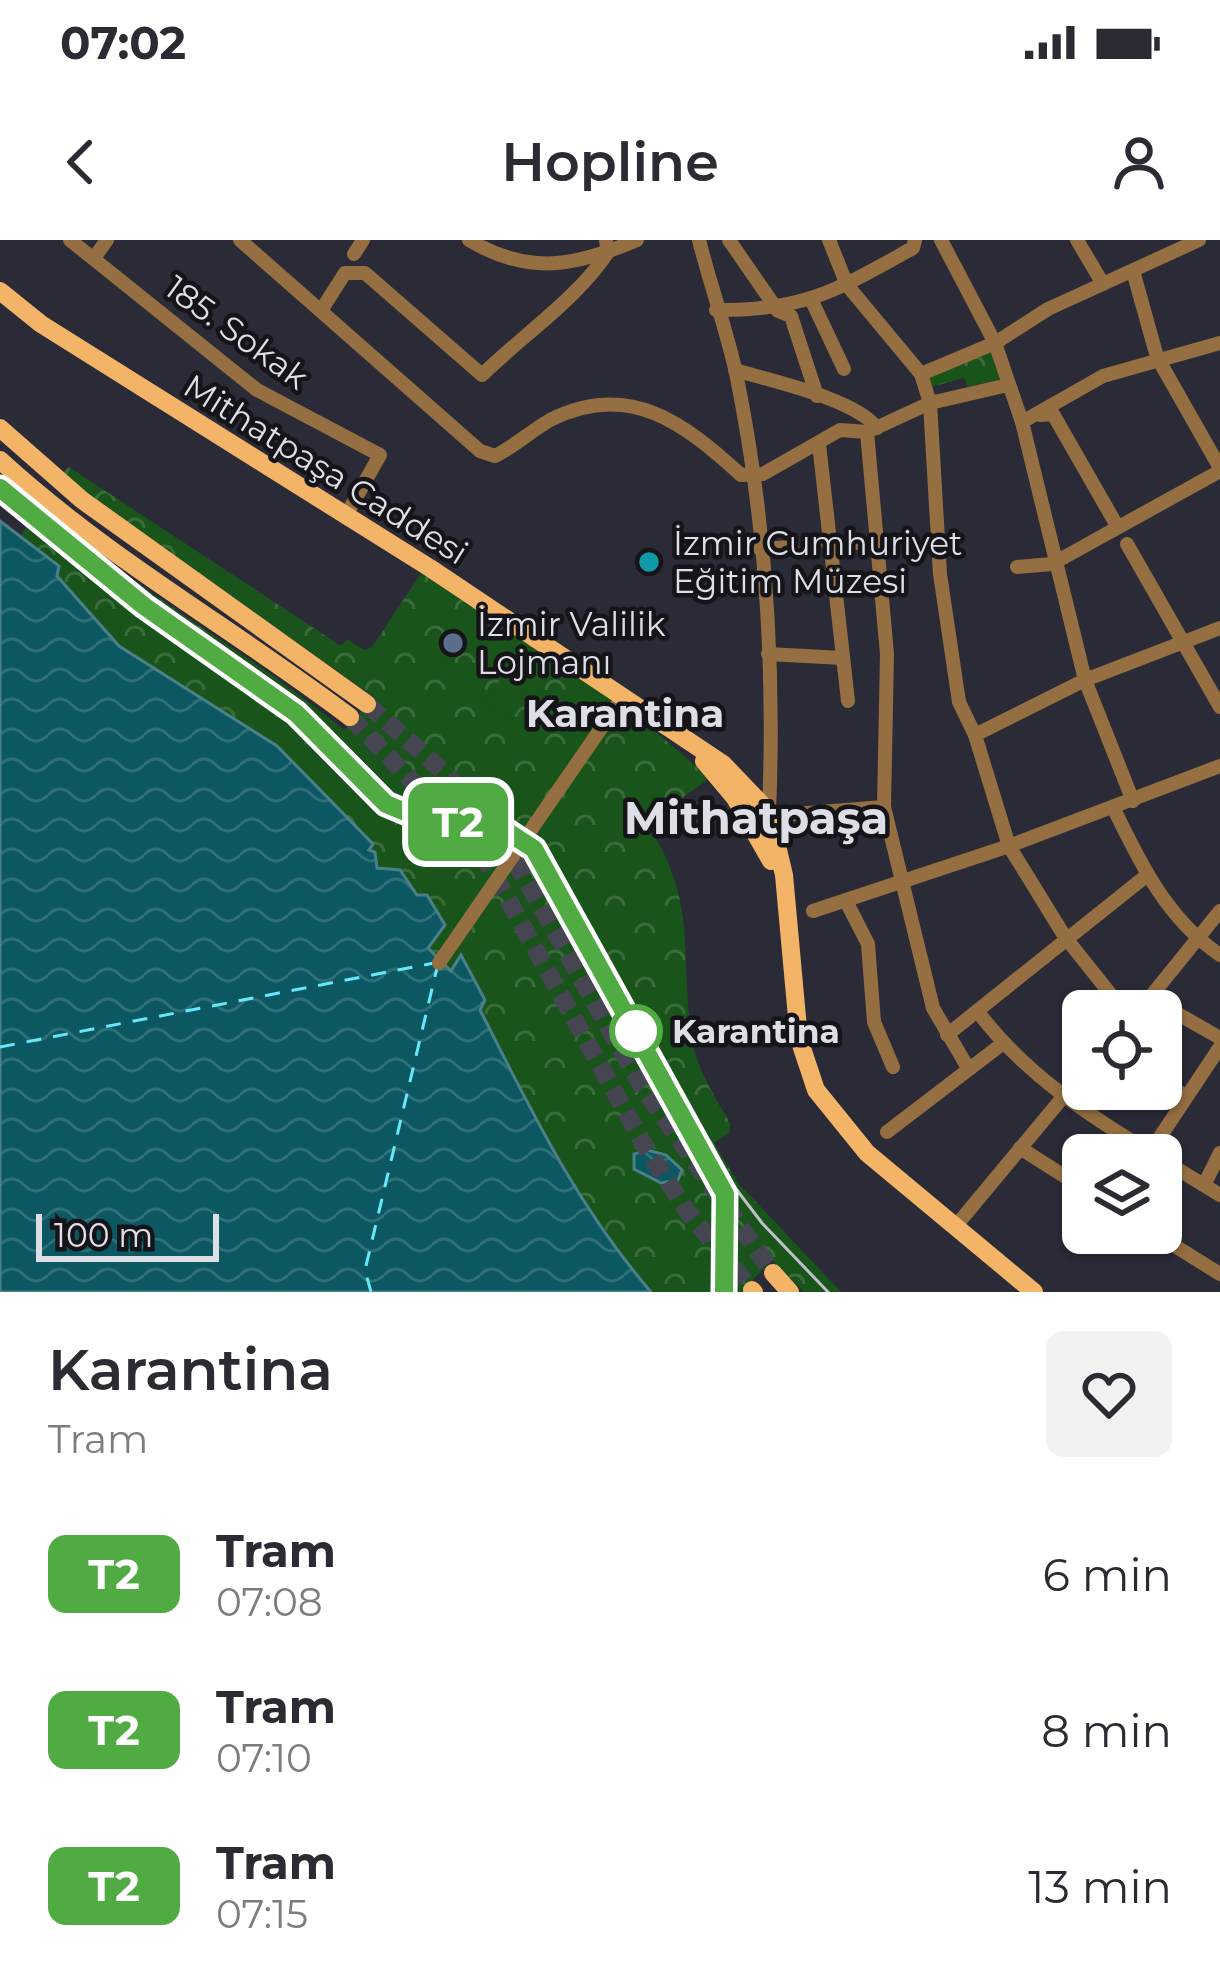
<!DOCTYPE html>
<meta charset="utf-8">
<style>
body{margin:0;font-family:Montserrat,sans-serif;background:#f2f2f3;color:#2b2b33;height:100vh;display:flex;flex-direction:column;font-size:45px;white-space:nowrap}
*{box-sizing:border-box;margin:0}
p{font-size:39px;color:#7c7c81}
.icon{flex:none;width:66px;height:66px;fill:none;stroke:currentColor;stroke-width:2;stroke-linecap:round;stroke-linejoin:round}
.map{position:relative;height:1052px;overflow:hidden}
.panel{display:flex;flex-direction:column;background:#fff;flex:1}
.panel>*{flex:none}
.badge{padding:0 24px;border-radius:18px;font-size:42px;line-height:78px}
.buttons{position:absolute;left:1062px;top:750px;display:grid;gap:24px}
.buttons a{display:grid;place-items:center;width:120px;height:120px;border-radius:18px;background:#fff;box-shadow:0 3px 9px #0004;font-size:60px}
.scale{position:absolute;left:36px;bottom:30px;width:183px;box-sizing:border-box;padding-left:12px;border:6px solid #dedee6;border-top:0;font-size:33px;line-height:42px;white-space:nowrap;color:#dedee6;-webkit-text-stroke:9px #141419;paint-order:stroke}
.map>.badge{position:absolute;translate:-50% -50%;box-shadow:0 0 0 6px #fff}
.round{display:grid;place-items:center;flex:none;width:126px;height:126px;border-radius:18px;background:#f2f2f3}
.summary{display:flex;align-items:center;justify-content:space-between;height:204px;padding:0 48px}
h1{font-size:57px;font-weight:600;line-height:90px}
ul{padding:0;list-style:none}
li{display:flex;align-items:center;gap:36px;height:156px;padding:0 48px}
li div{flex:1}
li b{display:block;font-size:45px}
li em{font-style:normal}
li .badge{min-width:132px;font-weight:700;text-align:center}
.status{display:flex;justify-content:space-between;align-items:center;height:84px;padding:0 60px;background:#fff;direction:ltr}
.status svg{height:33px;fill:currentColor}
header{display:flex;justify-content:space-between;align-items:center;height:156px;padding:0 48px;background:#fff;font-size:54px;font-weight:600}
.map>svg:first-child{display:block}
.park{fill:url(#park-crowns)}
.pitch{fill:#19541a}
.water{fill:url(#water-waves);stroke:#4b808a;stroke-width:3}
.lines{fill:none;stroke-linecap:round;stroke-linejoin:round}
.ferry{stroke:#66e8fb;stroke-width:3;stroke-dasharray:15 12;stroke-linecap:butt}
.major-tunnel{stroke:#454651;stroke-width:18;stroke-dasharray:18 9;stroke-linecap:butt}
.minor{stroke:#956f41;stroke-width:14}
.major{stroke:#f4b468;stroke-width:18}
.tram{stroke:#bfbfc8;stroke-width:3}
.line-casing{stroke:#fff;stroke-width:27}
.line{stroke:#50ab43;stroke-width:18}
.culture-dot{fill:#0f9aa8;stroke:#141419;stroke-width:4.5}
.service-dot{fill:#5c6f8a;stroke:#141419;stroke-width:4.5}
.stop-dot{fill:#fff;stroke:#50ab43;stroke-width:6}
.labels{text-anchor:middle;dominant-baseline:central;stroke-width:9;stroke-linejoin:round;paint-order:stroke}
.street-label{font-size:33px;fill:#dedee6;stroke:#141419}
.poi-label{font-size:33px;fill:#dedee6;stroke:#141419;text-anchor:start}
.stop-label{font-size:33px;font-weight:bold;fill:#dedee6;stroke:#141419;text-anchor:start}
.quarter-label{font-size:39px;font-weight:bold;fill:#dedee6;stroke:#141419}
.district-label{font-size:45px;font-weight:bold;fill:#dedee6;stroke:#141419}
</style>
<div class="status"><b>07:02</b><svg viewBox="0 0 49 12"><path d="M0 12V9h3v3zM5 12V6h3v6zM10 12V3h3v9zM15 12V0h3v12zM26 1h20v11H26zM47 4h2v5h-2z"/></svg></div>
<header><svg class="icon" aria-label="back" viewBox="0 0 24 24"><path d="M15 5l-7 7 7 7"/></svg>Hopline<svg class="icon" aria-label="person" viewBox="0 0 24 24"><circle cx="12" cy="8" r="4"/><path d="M4 21q1-7 8-7t8 7"/></svg></header>
<div class="map">
<svg width="1220" height="1052" viewBox="0 0 1220 1052">
<defs>
<pattern id="park-crowns" width="20" height="18" patternUnits="userSpaceOnUse" patternTransform="scale(3)"><rect width="20" height="18" fill="#19541a"/><path d="M2 6a3 3 0 1 1 6 0M12 15a3 3 0 1 1 6 0" fill="none" stroke="#3a6c3b"/></pattern>
<pattern id="water-waves" width="16" height="10" patternUnits="userSpaceOnUse" patternTransform="scale(3)"><rect width="16" height="10" fill="#0c5862"/><path d="M0 5q4-4 8 0t8 0" fill="none" stroke="#2f7078"/></pattern>
</defs>
<rect width="100%" height="100%" fill="#2a2b37"/>
<g class="park">
<path d="M993 107 1001 139 968 147 964 138 931 147 928 134Z"/>
<path d="M69 227 341 406 347 399 364 410 372 407 424 329 629 469 710 538 647 583C699 666 679 708 692 798 696 828 715 857 730 883V892L714 903 739 944 841 1052H804L772 1020 741 1052H651C577 966 531 870 480 770L485 760 460 716 451 731 432 718 417 655 377 629 369 611 372 602 277 506 119 406 57 336 58 326 20 296 42 265C133 352 247 409 344 490L374 457 61 235Z"/>
</g>
<path class="pitch" d="M521 409 548 428 511 480 485 461Z"/>
<g class="water">
<path d="M0 281 59 326 57 336 119 406 277 506 373 604 369 610 375 612 377 628 400 630 417 655H427L445 685 428 708 451 731 461 715 485 760 480 770C531 870 577 966 651 1052H0Z"/>
<path d="M647 910 666 915 682 930 678 940 661 943 634 929V914Z"/>
</g>
<g class="lines">
<g class="ferry">
<path d="M0 807 434 723"/>
<path d="M371 1052 365 1030 437 728"/>
</g>
<g class="major-tunnel">
<path d="M367 464 447 535 511 614 641 845 773 1033"/>
<path d="M350 477 482 613 647 910 687 971 752 1050"/>
</g>
<g class="minor">
<path d="M70 0 257 150 380 215 345 277"/>
<path d="M240 0 480 211 495 216C515 206 531 191 550 180 629 140 684 183 741 235L763 234 840 190 867 192 930 163 1008 145"/>
<path d="M469 0C529 36 576 26 637 0"/>
<path d="M699 0C710 44 726 88 736 133 765 275 775 427 769 572"/>
<path d="M729 0 778 71 791 76 817 156"/>
<path d="M829 0 847 45 921 134 930 163 940 334 959 462 975 495 1009 606 1065 697 1124 771"/>
<path d="M941 0 995 103 1022 182 1085 440 1133 561"/>
<path d="M1077 0 1103 44"/>
<path d="M354 14 363 0"/>
<path d="M94 18 107 0"/>
<path d="M1133 31 1157 117 1220 228"/>
<path d="M811 59 844 129"/>
<path d="M322 69 345 33H365L482 135C522 96 579 57 608 12L606 0"/>
<path d="M716 70C805 71 837 50 913 8L915 0"/>
<path d="M735 130C771 141 856 159 877 188"/>
<path d="M921 134 995 103 1048 69 1199 0"/>
<path d="M1040 175 1053 174 1116 284"/>
<path d="M1022 182 1103 136 1220 103"/>
<path d="M867 192 887 414 884 567 933 768 968 828"/>
<path d="M819 204 848 461"/>
<path d="M828 304 879 302"/>
<path d="M1127 304 1220 467"/>
<path d="M760 309 792 307"/>
<path d="M1017 327 1052 324 1220 231"/>
<path d="M768 414 843 418"/>
<path d="M975 495 1085 440 1220 388"/>
<path d="M1113 567C1140 623 1167 679 1220 715"/>
<path d="M770 576 884 567"/>
<path d="M847 663 868 704 874 782 893 827"/>
<path d="M813 671 1009 606 1220 526"/>
<path d="M439 723 622 458"/>
<path d="M1150 758 1220 798"/>
<path d="M1139 771 1220 671"/>
<path d="M978 772C1025 834 1087 874 1154 915"/>
<path d="M947 795 1146 636"/>
<path d="M1161 840 1185 856"/>
<path d="M887 892 1002 804"/>
<path d="M1020 908 1083 948"/>
<path d="M1148 915 1220 807"/>
<path d="M1161 919 1220 955"/>
<path d="M1204 945 1220 913"/>
<path d="M955 987 1083 833"/>
<path d="M1154 993 1220 1034"/>
</g>
<g class="major">
<path d="M0 51 41 84 430 328 723 524 769 572 784 635 799 799 816 850 867 913 1034 1052"/>
<path d="M0 188 82 260 367 464"/>
<path d="M0 220C108 319 234 389 350 477"/>
<path d="M704 521 735 558 771 621"/>
<path d="M773 1033 790 1052"/>
<path d="M752 1050 754 1052"/>
</g>
<g class="tram">
<path d="M0 240 147 360 298 467 390 557 424 570 514 584 544 609 714 920 762 983 828 1052"/>
<path d="M718 941 728 965 724 1052"/>
</g>
</g>
<g class="lines">
<g class="line-casing">
<path id="line" d="M0 248 144 366 296 473 386 564 422 579 508 592 534 609 725 954 724 1052"/>
</g>
<use href="#line" class="line"/>
</g>
<circle class="culture-dot" cx="649" cy="322" r="12"/>
<circle class="service-dot" cx="453" cy="403" r="12"/>
<circle class="stop-dot" cx="636" cy="791" r="24"/>
<g class="labels">
<g class="street-label">
<text transform="translate(237 92) rotate(36)">185. Sokak</text>
<text transform="translate(326 229) rotate(32)">Mithatpaşa Caddesi</text>
</g>
<g class="poi-label">
<text x="673" y="303">İzmir Cumhuriyet<tspan x="673" dy="38">Eğitim Müzesi</tspan></text>
<text x="477" y="384">İzmir Valilik<tspan x="477" dy="38">Lojmanı</tspan></text>
</g>
<g class="stop-label">
<text x="672" y="791">Karantina</text>
</g>
<g class="quarter-label">
<text x="625" y="473">Karantina</text>
</g>
<g class="district-label">
<text x="756" y="577">Mithatpaşa</text>
</g>
</g>
</svg>
<div class="buttons">
<a><svg class="icon" aria-label="locate" viewBox="0 0 24 24"><circle cx="12" cy="12" r="6"/><path d="M12 2v4M12 18v4M2 12h4M18 12h4"/></svg></a>
<a><svg class="icon" aria-label="layers" viewBox="0 0 24 24"><path d="M12 4l9 5-9 5-9-5zM3 14l9 5 9-5"/></svg></a>
</div>
<div class="scale">100 m</div>
<b class="badge" style="left:458px;top:582px;background:#50ab43;color:#fff">T2</b>
</div>
<section class="panel">
<div class="summary"><div><h1>Karantina</h1><p>Tram</p></div><a class="round"><svg class="icon" aria-label="heart" viewBox="0 0 24 24"><path d="M12 20l-8-8c-3-5 5-10 8-4 3-6 11-1 8 4z"/></svg></a></div>
<ul>
<li><span class="badge" style="background:#50ab43;color:#fff">T2</span><div><b>Tram</b><p>07:08</p></div><em>6 min</em></li>
<li><span class="badge" style="background:#50ab43;color:#fff">T2</span><div><b>Tram</b><p>07:10</p></div><em>8 min</em></li>
<li><span class="badge" style="background:#50ab43;color:#fff">T2</span><div><b>Tram</b><p>07:15</p></div><em>13 min</em></li>
</ul>
</section>
